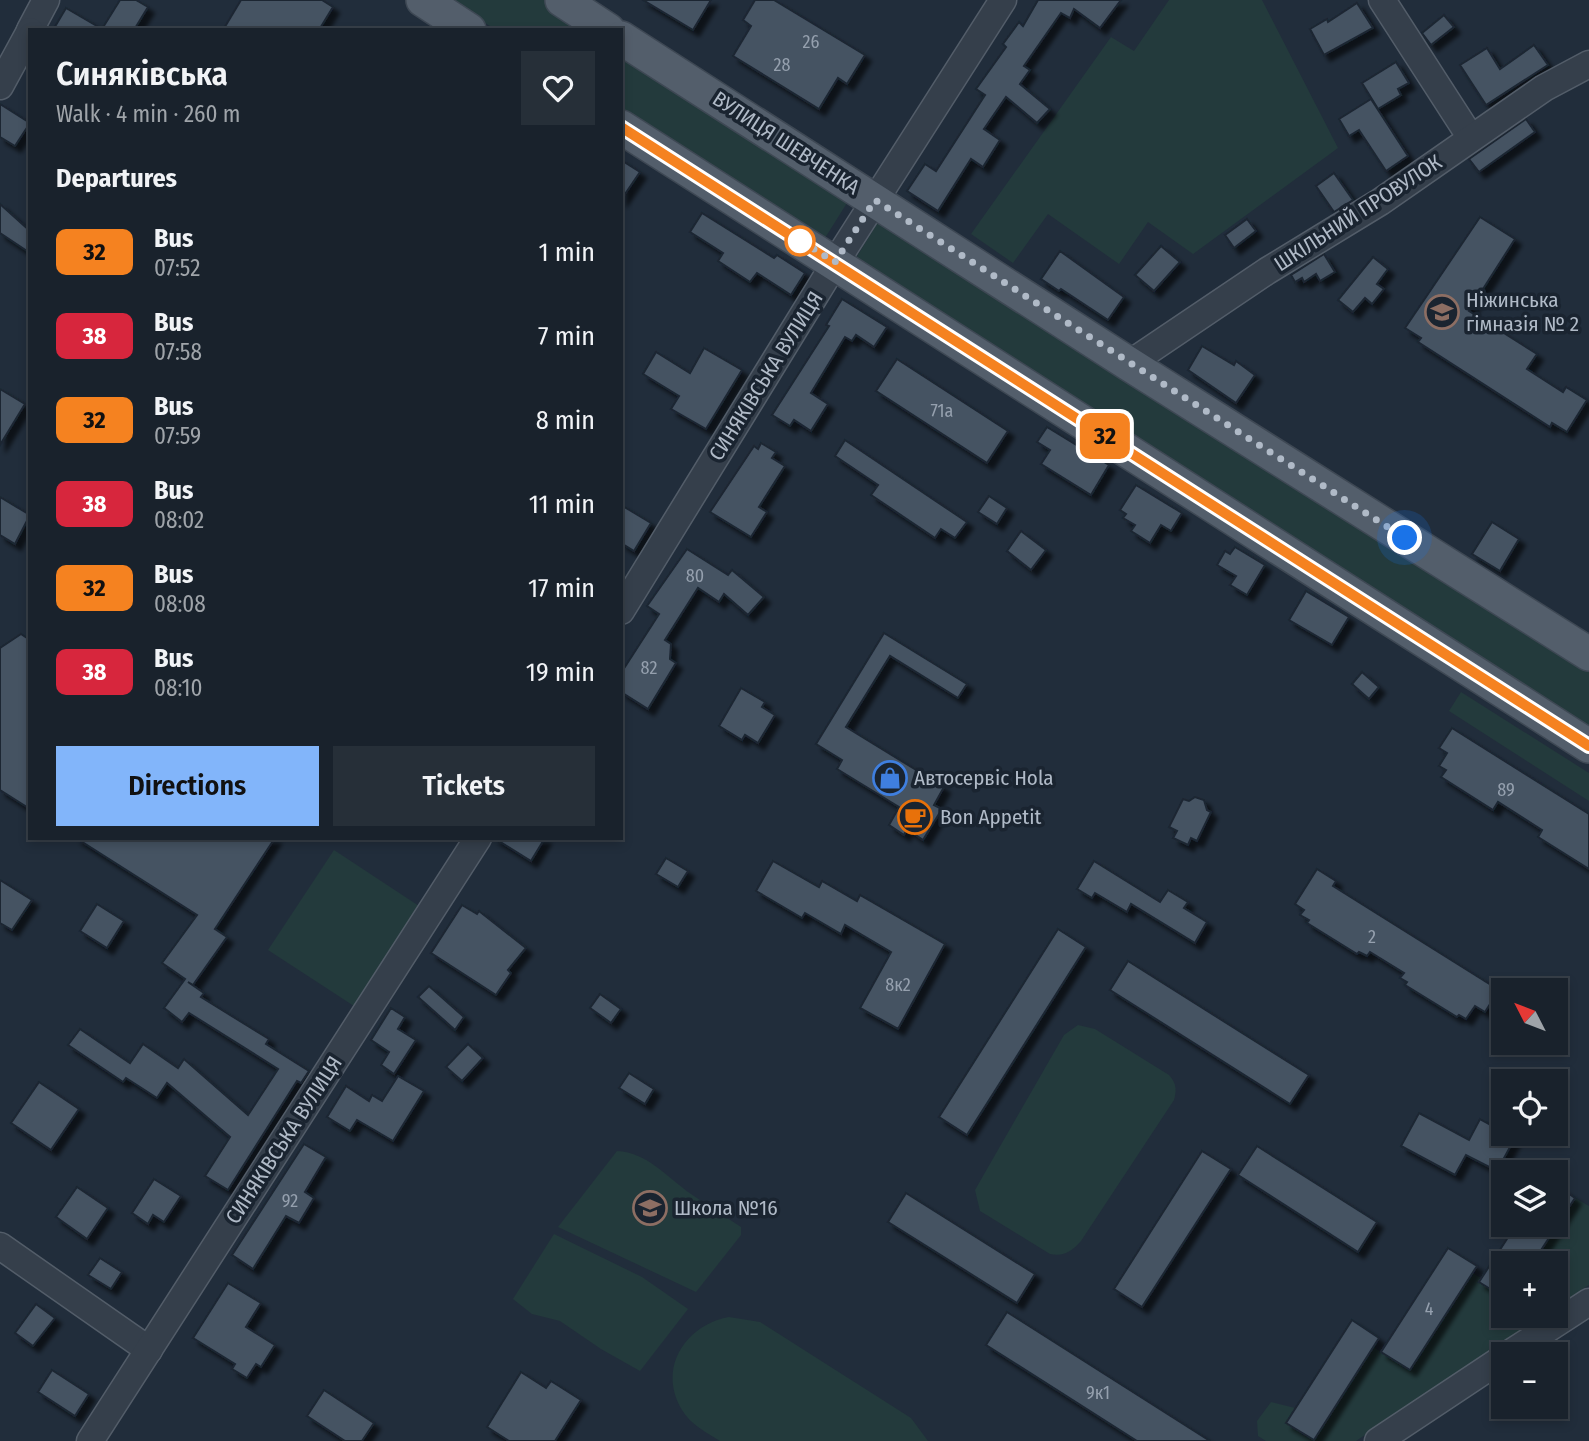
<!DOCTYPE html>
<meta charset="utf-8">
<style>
body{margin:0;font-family:"Fira Sans Condensed",sans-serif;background:#262f38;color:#f1f3f6;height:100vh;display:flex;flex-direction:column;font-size:26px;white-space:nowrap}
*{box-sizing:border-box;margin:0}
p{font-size:23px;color:#9fa4a9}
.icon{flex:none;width:38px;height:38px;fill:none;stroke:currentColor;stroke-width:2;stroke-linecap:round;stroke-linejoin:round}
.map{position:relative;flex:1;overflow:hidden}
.details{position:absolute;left:28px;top:28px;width:595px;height:812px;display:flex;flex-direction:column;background:#19222c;border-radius:0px;box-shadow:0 4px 10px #0003,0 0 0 2px #373f48}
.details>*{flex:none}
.badge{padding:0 14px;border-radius:10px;font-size:24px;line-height:46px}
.needle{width:46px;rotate:312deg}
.tools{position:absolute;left:1491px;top:978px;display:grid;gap:14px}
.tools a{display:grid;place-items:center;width:77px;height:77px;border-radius:0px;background:#19222c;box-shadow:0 4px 10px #0003,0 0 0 2px #373f48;font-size:35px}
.you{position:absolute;width:35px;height:35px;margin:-18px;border:5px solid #fff;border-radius:50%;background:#1a73e8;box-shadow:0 0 0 10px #1a73e833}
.map>.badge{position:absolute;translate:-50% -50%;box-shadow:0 0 0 4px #fff}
h2{padding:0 28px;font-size:26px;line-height:63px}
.round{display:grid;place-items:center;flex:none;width:74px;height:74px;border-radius:0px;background:#262f38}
.summary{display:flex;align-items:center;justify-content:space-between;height:119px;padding:0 28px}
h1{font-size:33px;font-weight:600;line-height:52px}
.button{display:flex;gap:14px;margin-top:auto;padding:14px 28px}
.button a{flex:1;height:80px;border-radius:0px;background:#82b5fa;color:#111;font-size:28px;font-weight:600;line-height:80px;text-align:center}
.button a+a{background:#262f38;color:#f1f3f6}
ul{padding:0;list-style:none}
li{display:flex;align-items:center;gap:21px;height:84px;padding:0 28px}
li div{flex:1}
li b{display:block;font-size:26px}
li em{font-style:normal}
li .badge{min-width:77px;font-weight:700;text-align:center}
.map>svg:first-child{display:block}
.green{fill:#233a3c}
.building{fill:#445262;stroke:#1c2632;stroke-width:2;filter:url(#shadow)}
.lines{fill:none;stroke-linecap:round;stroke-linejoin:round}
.minor-casing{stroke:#535d69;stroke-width:29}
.major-casing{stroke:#3e4854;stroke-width:36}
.minor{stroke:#353f4b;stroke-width:26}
.major{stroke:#535e6b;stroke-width:33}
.line-casing{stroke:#fff;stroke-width:16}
.line{stroke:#f58220;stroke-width:10}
.walk{stroke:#b0bac7;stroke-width:7;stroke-dasharray:0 12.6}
.stop-dot{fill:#fff;stroke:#f58220;stroke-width:3.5}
.labels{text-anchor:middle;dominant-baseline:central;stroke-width:7;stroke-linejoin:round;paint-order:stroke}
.number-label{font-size:18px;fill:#95a0ae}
.street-label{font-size:21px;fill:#b0bac7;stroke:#1a2430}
.poi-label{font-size:21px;fill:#b0bac7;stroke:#1a2430;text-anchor:start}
</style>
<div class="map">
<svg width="1589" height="1441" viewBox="0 0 1589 1441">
<defs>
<filter id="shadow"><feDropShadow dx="6" dy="6" stdDeviation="2" flood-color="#0009"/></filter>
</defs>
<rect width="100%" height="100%" fill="#212d3b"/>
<g class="green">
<path d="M450 0H547L594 30H496Z"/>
<path d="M1169 0H1262L1338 148 1193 254 1148 222 1119 264 1048 214 1013 263 971 234 1111 37 1134 51Z"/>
<path d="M621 47 852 195 825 238 621 109Z"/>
<path d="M883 214 1589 669V728L856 258Z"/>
<path d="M1461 692 1589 773V801L1449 711Z"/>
<path d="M334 850 422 908 357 1008 268 950Z"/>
<path d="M1078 1025 1095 1029 1169 1075C1176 1083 1177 1089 1174 1100L1081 1241C1072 1251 1064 1257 1050 1254L980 1211 975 1190 1064 1035Z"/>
<path d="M617 1151C647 1152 668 1178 691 1194 707 1205 724 1216 741 1227V1235L696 1292 558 1227Z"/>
<path d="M1575 1198 1589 1206V1285L1556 1307V1264H1532Z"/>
<path d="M554 1234 642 1277 688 1309 640 1371 601 1349 560 1321 532 1314 513 1299Z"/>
<path d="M1472 1273 1481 1278 1479 1282 1503 1297V1316H1542L1356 1441H1266L1258 1436 1257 1421 1271 1402 1295 1408 1286 1423 1314 1440 1373 1347 1410 1370Z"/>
<path d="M729 1317 760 1322 911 1418 928 1441H720C706 1432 691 1425 682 1410 657 1369 685 1325 729 1317Z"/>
</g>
<g class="building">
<path d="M120 0H136L148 7 134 30H53L66 8 102 29Z"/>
<path d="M241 0H322L333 7 319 30H223Z"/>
<path d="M643 0H711L693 30Z"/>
<path d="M755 0H774L865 55 847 84 838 78 819 109 733 56 751 26 743 20Z"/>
<path d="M1038 0H1121L1100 28 1074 9 1070 18 1061 13 1024 66 1030 70 1020 84 1050 109 1037 123 1006 97 984 129 1000 140 983 167 971 159 938 211 907 191 925 164 936 171 985 95 976 89 1006 47 1003 44 1019 22 1023 26Z"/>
<path d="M1357 3 1373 28 1324 55 1310 29 1327 19 1328 22Z"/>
<path d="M1444 15 1454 27 1431 45 1422 33Z"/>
<path d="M1534 45 1548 65 1486 105 1460 65 1487 48 1500 69Z"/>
<path d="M1396 62 1409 83 1398 89 1401 95 1378 109 1362 83Z"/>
<path d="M1371 99 1408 156 1386 171 1359 130 1349 136 1339 119Z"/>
<path d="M0 104 30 123 15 146 0 137Z"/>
<path d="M1526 119 1535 132 1479 172 1469 159Z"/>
<path d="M621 160 640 172 621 200Z"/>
<path d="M1334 173 1353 200 1334 212 1316 186Z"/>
<path d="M0 204 30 231V253L0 233Z"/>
<path d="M702 213 774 258 777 255 805 273 791 295 757 273 750 282 718 261 723 253 690 232Z"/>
<path d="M1480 217 1515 239 1469 311 1537 354 1527 369 1563 392 1566 387 1587 400 1567 432 1552 423 1550 427 1418 342 1421 338 1405 328Z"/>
<path d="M1247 219 1256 231 1234 248 1225 235Z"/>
<path d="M1161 246 1180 262 1154 291 1135 275Z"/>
<path d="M1060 251 1124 297 1108 320 1061 289 1059 291 1041 279Z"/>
<path d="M1324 254 1335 272 1320 281 1316 274 1304 282 1302 278 1295 282 1291 275Z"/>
<path d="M1373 257 1388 269 1377 284 1384 289 1372 304 1365 298 1353 312 1338 300Z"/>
<path d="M842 299 887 327 874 347 856 335 852 341 845 337 811 393 828 404 811 431 794 420 790 426 772 415 829 326 826 325Z"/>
<path d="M1202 346 1234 365 1236 361 1255 375 1236 403 1188 370Z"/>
<path d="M704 348 742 370 706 429 671 409 679 396 643 374 656 352 690 373Z"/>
<path d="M897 359 1008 431 987 463 876 391Z"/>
<path d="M0 389 25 404 0 445Z"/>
<path d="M1047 427 1109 465 1091 495 1041 464 1050 450 1037 442Z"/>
<path d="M845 440 967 522 955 538 941 529 935 538 871 495 878 485 835 456Z"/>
<path d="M761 443 776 452 772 458 785 466 759 507 767 512 751 537 710 512 754 446 758 449Z"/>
<path d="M1136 485 1182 513 1171 531 1161 525 1150 543 1131 531 1135 525 1123 518 1126 514 1120 510Z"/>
<path d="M989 496 1007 508 997 524 978 512Z"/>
<path d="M0 497 30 515 15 544 0 535Z"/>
<path d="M621 505 651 523 634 551 621 543Z"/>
<path d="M1492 522 1519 539 1500 571 1472 554Z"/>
<path d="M1021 531 1046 550 1031 570 1007 551Z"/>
<path d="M1235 547 1265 565 1247 595 1230 585 1236 576 1217 565 1225 551 1230 554Z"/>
<path d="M687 549 728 575 732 570 764 597 748 615 724 594 719 602 698 588 665 640 671 644 670 659 676 663 648 709 621 692V673L659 614 647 606Z"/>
<path d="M1306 591 1349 617 1332 645 1289 620Z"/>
<path d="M884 633 967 684 958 698 890 656 846 727 944 787 934 805 942 809 923 840 907 829 904 835 889 825 899 807 837 769 842 760 816 744Z"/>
<path d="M21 634 30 640V809L0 790V648Z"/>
<path d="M1362 672 1379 687 1369 699 1352 684Z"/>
<path d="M741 688 765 702 762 707 775 715 758 743 745 735 742 740 719 726Z"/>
<path d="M1452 728 1589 814V869L1538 837 1542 830 1498 802 1493 810 1441 777 1446 770 1439 766 1447 753 1439 748Z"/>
<path d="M1195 797 1204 800 1207 810 1211 812 1197 841 1191 838 1188 845 1173 838 1177 831 1169 827 1183 799 1189 801Z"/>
<path d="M76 838H275L215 929 227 937 193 985 188 982 204 993 201 997 269 1039 266 1044 309 1071 301 1083 297 1081 228 1190 205 1176 230 1137 167 1083 157 1098 126 1078 123 1082 68 1045 80 1029 130 1063 143 1044 178 1068 184 1059 248 1115 278 1069 189 1013 182 1022 164 1008 185 979 162 963 197 915Z"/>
<path d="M494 838H545L531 861Z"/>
<path d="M666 858 688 871 678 887 656 874Z"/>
<path d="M773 861 819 887 822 881 857 901 860 895 945 944 898 1029 860 1008 891 952 845 925 841 934 805 913 802 918 756 891Z"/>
<path d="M1094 861 1160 902 1168 890 1188 902 1184 908 1207 922 1195 943 1131 904 1127 912 1095 893 1092 898 1077 889Z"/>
<path d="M1317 869 1336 881 1333 886 1499 990 1485 1012 1475 1006 1466 1019 1459 1015 1457 1017 1405 985 1407 982 1400 978 1404 973 1370 952 1367 956 1359 952 1357 954 1307 923 1309 920 1300 915 1304 910 1295 904Z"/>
<path d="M0 880 32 900 12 930 0 923Z"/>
<path d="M97 904 124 921 107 948 80 931Z"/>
<path d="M462 905 477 914 479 911 526 948 508 970 511 973 496 995 431 953Z"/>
<path d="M1058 929 1086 947 967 1135 939 1117Z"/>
<path d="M1128 961 1309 1075 1290 1104 1110 990Z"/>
<path d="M429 986 464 1017 455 1030 418 997Z"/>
<path d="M600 994 621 1009 611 1023 590 1008Z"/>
<path d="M391 1008 405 1017 398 1029 416 1040 394 1074 381 1065 389 1052 371 1040Z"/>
<path d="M468 1044 483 1058 462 1081 446 1067Z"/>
<path d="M629 1073 654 1089 645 1104 619 1088Z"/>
<path d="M398 1076 424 1091 393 1141 357 1120 350 1131 327 1117 346 1086 369 1101 372 1095 382 1101Z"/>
<path d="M39 1082 79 1109 51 1150 11 1123Z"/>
<path d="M1419 1113 1469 1140 1480 1119 1515 1138 1497 1171 1466 1155 1455 1175 1401 1146Z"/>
<path d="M304 1144 326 1157 305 1192 314 1198 299 1223 286 1216 253 1269 232 1255Z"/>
<path d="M1257 1146 1377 1222 1358 1252 1238 1175Z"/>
<path d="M1202 1151 1231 1169 1142 1307 1114 1289Z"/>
<path d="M154 1179 181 1196 164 1222 153 1215 148 1224 132 1213Z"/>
<path d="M1556 1185 1575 1198 1532 1264H1503V1297L1479 1282 1516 1225H1556Z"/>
<path d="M77 1187 108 1208 87 1239 56 1217Z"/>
<path d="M906 1193 1035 1274 1017 1303 888 1222Z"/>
<path d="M1448 1248 1477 1266 1410 1370 1381 1352Z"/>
<path d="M100 1258 122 1272 111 1289 88 1275Z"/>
<path d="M228 1283 261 1303 246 1327 275 1345 261 1367 256 1364 247 1378 232 1369 235 1364 193 1338Z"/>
<path d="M36 1304 55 1318 33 1346 15 1333Z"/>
<path d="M1007 1312 1210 1441H1137L986 1345Z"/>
<path d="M1352 1320 1379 1338 1314 1440 1286 1423Z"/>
<path d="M52 1370 89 1394 75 1416 38 1392Z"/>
<path d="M521 1372 546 1388 551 1381 581 1400 555 1441H509L487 1427Z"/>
<path d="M324 1390 374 1423 362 1441H345L307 1416Z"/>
</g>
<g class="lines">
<g class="minor-casing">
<g id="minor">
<path d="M1382 0 1471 138"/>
<path d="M30 30 46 0"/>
<path d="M0 86 30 31"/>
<path d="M1129 364 1267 271 1380 202 1544 88 1589 64"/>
<path d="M621 611 835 263 1003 0"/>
<path d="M0 1246 149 1350"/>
<path d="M1509 1354 1589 1302"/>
<path d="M90 1441 478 838"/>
<path d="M1378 1441 1503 1358"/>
</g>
</g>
<g class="major-casing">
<g id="major">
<path d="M423 0 469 30"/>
<path d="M562 0 608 30"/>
<path d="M621 38 1129 364 1589 654"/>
<path d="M621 127 1589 746"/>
</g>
</g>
<use href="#minor" class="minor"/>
<use href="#major" class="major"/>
</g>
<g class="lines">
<g class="line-casing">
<path id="line" d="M621 127 1589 746"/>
</g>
<use href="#line" class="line"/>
<path class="walk" d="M800 241 791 235 835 262 875 200 1405 538"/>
</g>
<defs>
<g id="school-ring" transform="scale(1.75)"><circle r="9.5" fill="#1a2430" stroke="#8d6e63" stroke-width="1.5"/><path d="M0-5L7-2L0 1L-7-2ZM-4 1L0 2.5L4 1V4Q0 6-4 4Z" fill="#8d6e63"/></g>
<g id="shop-ring" transform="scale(1.75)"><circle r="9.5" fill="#1a2430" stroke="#3f7fe0" stroke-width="1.5"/><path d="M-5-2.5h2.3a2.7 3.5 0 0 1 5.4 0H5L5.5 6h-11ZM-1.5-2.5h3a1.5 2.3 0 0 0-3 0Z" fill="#3f7fe0"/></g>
<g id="cafe-ring" transform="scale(1.75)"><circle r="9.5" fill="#1a2430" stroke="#e8710a" stroke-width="1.5"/><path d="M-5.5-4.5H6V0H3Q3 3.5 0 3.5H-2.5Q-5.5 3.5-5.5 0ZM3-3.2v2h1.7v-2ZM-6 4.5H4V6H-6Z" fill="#e8710a"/></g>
</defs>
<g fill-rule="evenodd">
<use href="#school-ring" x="1442" y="312"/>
<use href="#shop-ring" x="890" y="778"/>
<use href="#cafe-ring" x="915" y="817"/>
<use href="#school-ring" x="650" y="1208"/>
</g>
<circle class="stop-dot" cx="800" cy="241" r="14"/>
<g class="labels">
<g class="number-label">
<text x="811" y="42">26</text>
<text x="782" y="65">28</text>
<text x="942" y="411">71а</text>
<text x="695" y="576">80</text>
<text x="649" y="668">82</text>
<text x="1506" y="790">89</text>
<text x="1372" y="937">2</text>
<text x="898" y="985">8к2</text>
<text x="290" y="1201">92</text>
<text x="1429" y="1309">4</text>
<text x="1098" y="1393">9к1</text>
</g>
<g class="street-label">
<text transform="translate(786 143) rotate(33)">ВУЛИЦЯ ШЕВЧЕНКА</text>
<text transform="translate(1358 213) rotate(-33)">ШКІЛЬНИЙ ПРОВУЛОК</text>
<text transform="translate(766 376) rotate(-58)">СИНЯКІВСЬКА ВУЛИЦЯ</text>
<text transform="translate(284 1140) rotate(-57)">СИНЯКІВСЬКА ВУЛИЦЯ</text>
</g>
<g class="poi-label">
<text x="1466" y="300">Ніжинська<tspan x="1466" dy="24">гімназія № 2</tspan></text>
<text x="914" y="778">Автосервіс Hola</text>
<text x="940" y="817">Bon Appetit</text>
<text x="674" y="1208">Школа №16</text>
</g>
</g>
</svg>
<div class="tools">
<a><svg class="needle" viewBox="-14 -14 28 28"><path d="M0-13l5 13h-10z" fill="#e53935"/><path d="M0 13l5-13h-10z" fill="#9fa4a9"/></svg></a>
<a><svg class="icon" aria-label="locate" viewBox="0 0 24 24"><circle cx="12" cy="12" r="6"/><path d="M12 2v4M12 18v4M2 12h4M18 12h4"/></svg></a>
<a><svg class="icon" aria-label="layers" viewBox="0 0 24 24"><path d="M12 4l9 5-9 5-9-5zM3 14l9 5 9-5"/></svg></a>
<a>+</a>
<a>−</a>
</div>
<div class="you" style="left:1405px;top:538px"></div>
<b class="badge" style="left:1105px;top:436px;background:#f58220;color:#111">32</b>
<section class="details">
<div class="summary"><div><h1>Синяківська</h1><p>Walk · 4 min · 260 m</p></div><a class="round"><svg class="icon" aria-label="heart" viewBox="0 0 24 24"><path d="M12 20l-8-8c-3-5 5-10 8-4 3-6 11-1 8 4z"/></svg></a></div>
<h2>Departures</h2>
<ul>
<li><span class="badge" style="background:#f58220;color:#111">32</span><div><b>Bus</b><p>07:52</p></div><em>1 min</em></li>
<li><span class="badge" style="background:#d7263d;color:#fff">38</span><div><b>Bus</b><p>07:58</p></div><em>7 min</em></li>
<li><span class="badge" style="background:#f58220;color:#111">32</span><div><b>Bus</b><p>07:59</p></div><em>8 min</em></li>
<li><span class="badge" style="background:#d7263d;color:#fff">38</span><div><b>Bus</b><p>08:02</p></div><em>11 min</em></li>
<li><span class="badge" style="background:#f58220;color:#111">32</span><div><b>Bus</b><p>08:08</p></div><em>17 min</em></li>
<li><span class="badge" style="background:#d7263d;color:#fff">38</span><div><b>Bus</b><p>08:10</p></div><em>19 min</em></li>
</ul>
<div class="button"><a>Directions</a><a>Tickets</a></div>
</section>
</div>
